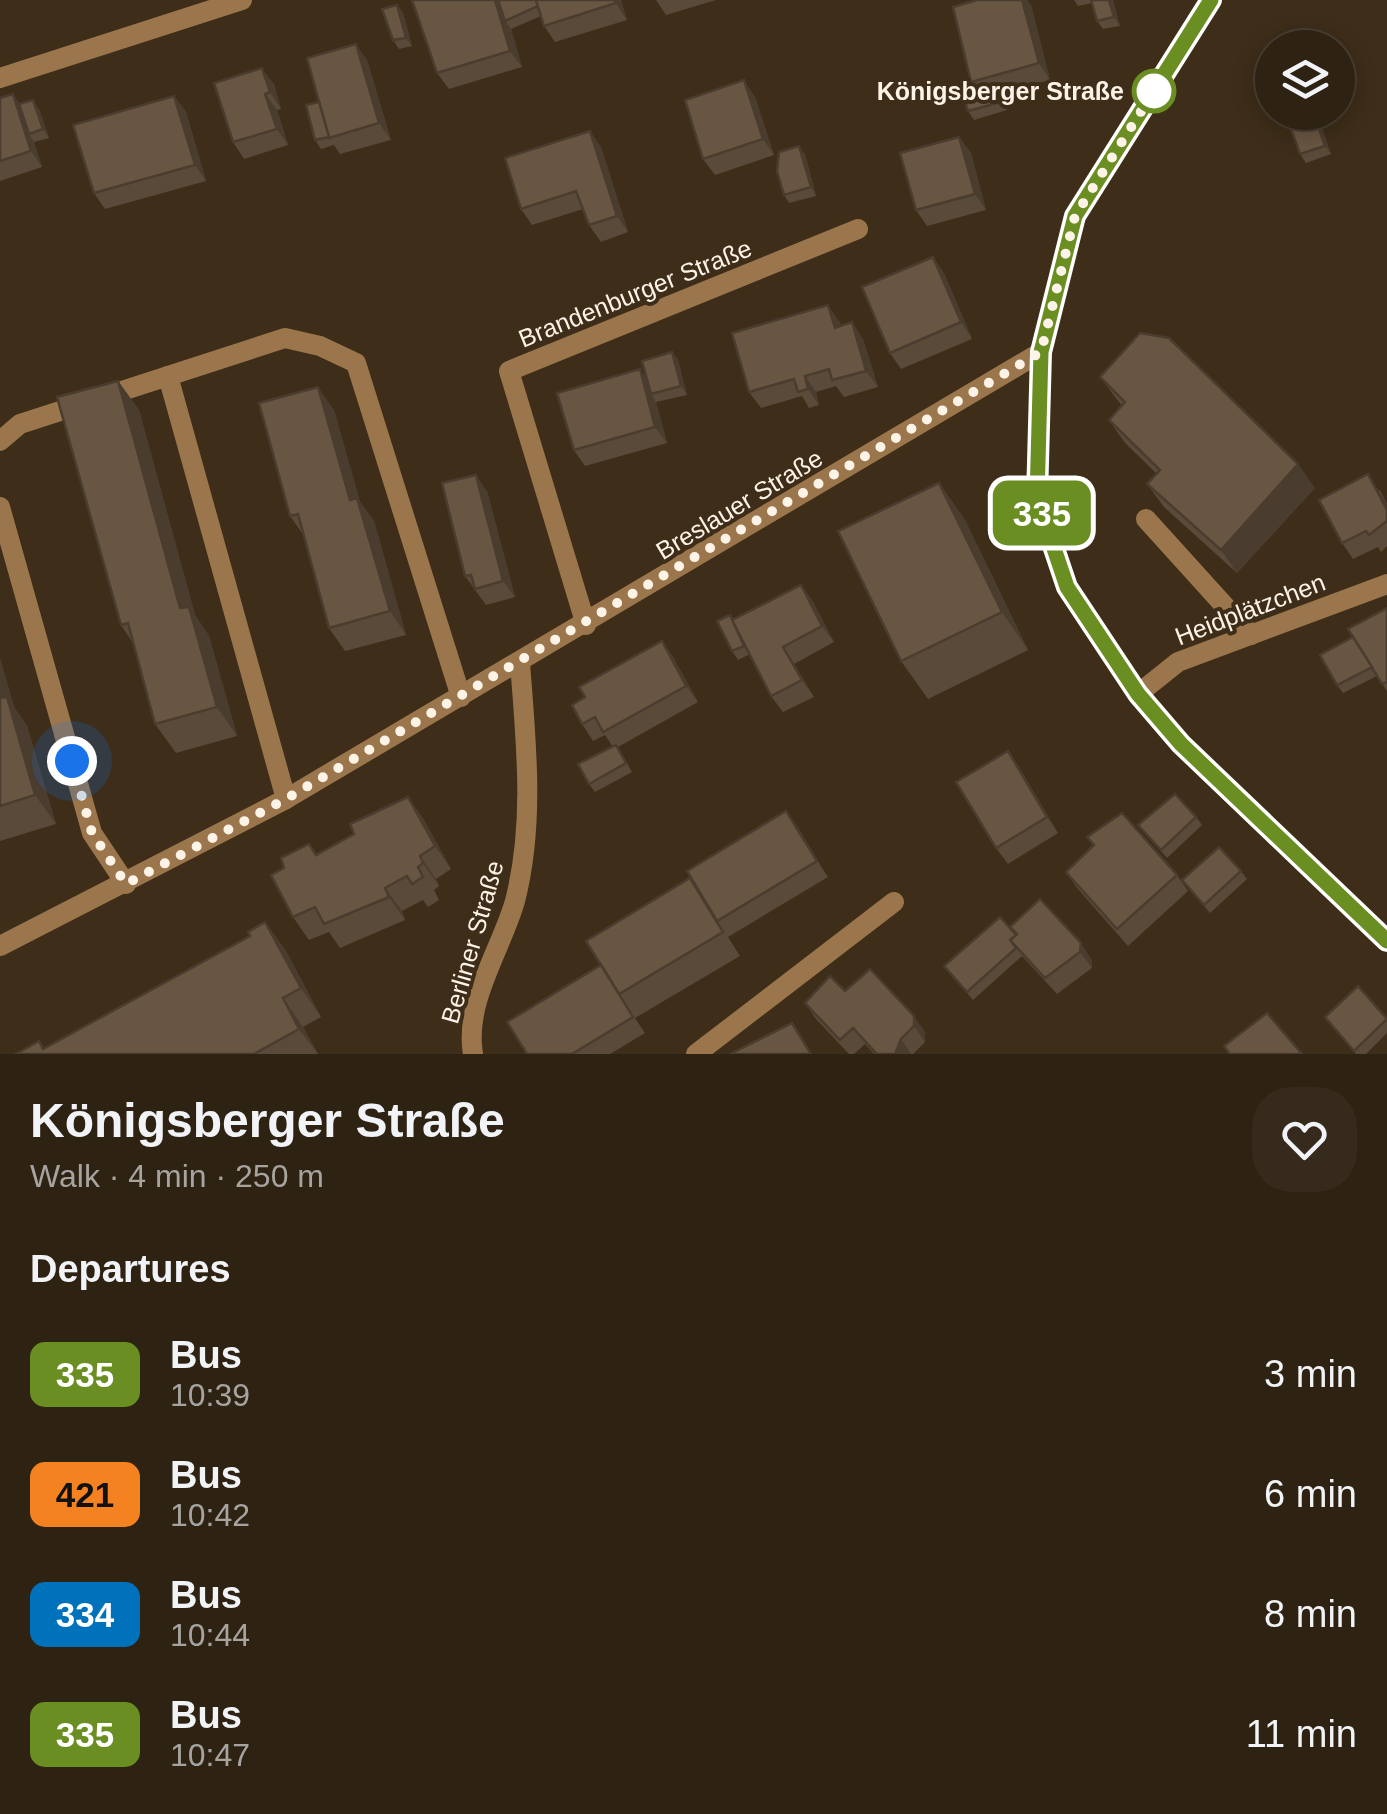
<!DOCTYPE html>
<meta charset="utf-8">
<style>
body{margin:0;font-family:Arial,sans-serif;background:#362a1c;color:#f1f3f6;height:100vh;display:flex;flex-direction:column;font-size:38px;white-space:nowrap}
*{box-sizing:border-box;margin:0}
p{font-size:32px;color:#a7a4a0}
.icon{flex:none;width:55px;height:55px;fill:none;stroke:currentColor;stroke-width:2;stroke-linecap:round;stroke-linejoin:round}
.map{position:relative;height:1054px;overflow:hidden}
.side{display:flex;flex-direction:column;background:#2e2213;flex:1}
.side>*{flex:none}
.badge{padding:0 20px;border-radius:15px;font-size:35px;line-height:65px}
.buttons{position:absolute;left:1255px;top:30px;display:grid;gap:20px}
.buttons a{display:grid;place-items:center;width:100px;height:100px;border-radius:50%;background:#2e2213;box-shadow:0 5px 25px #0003,0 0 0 2px #493f33;font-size:50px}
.you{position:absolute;width:50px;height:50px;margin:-25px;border:8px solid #fff;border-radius:50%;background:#1a73e8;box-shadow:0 0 0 15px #1a73e833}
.map>.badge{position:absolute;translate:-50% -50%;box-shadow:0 0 0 5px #fff}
h2{padding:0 30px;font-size:38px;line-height:90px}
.round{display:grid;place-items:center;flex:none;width:105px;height:105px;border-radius:40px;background:#362a1c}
.overview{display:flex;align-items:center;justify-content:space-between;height:170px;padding:0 30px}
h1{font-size:48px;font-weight:600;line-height:75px}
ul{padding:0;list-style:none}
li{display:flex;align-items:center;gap:30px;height:120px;padding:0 30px}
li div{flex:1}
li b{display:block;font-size:38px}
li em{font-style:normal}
li .badge{min-width:110px;font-weight:700;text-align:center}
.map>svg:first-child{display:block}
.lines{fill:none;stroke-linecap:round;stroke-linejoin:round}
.service{stroke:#9b764c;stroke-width:20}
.minor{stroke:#9b764c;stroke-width:20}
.tertiary{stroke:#9b764c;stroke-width:20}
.secondary{stroke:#d79c56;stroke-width:20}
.wall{fill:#5a4a39}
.shaded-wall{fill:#4a3c2e}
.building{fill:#695642;stroke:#4a3c2e;stroke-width:2.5}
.line-casing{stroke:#fff;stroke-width:22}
.line{stroke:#6b8e23;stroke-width:15}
.walk{stroke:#fef3e7;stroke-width:10;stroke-dasharray:0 18}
.stop-dot{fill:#fff;stroke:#6b8e23;stroke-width:5}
.labels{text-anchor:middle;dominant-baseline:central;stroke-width:8;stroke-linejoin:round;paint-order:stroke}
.stop-label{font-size:25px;font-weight:bold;fill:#fef3e7;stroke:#3d2d19;text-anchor:end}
.street-label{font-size:25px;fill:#fef3e7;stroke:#3d2d19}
</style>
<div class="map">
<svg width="1387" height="1054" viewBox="0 0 1387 1054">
<rect width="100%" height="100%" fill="#3d2d19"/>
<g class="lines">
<g class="service">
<path d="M168 376 286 799"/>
<path d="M0 441 20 424 285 338 320 346 356 363 461 697"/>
<path d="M0 507 92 833 126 884"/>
<path d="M1146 519 1251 635"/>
</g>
<g class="minor">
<path d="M586 625 509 371 858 229"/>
<path d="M1138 694 1178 662 1387 584"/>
<path d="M0 946 286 799 1041 352"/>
<path d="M473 1054C464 1002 501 950 515 901 535 823 526 742 520 663"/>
<path d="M696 1054 894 902"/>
</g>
<path class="tertiary" d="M0 78 242 0"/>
<path class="secondary" d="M1211 0 1075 216 1041 352 1037 497 1067 587 1138 694 1181 744 1387 941"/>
</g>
<g class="wall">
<path d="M412 0H621L627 20 555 42 544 26 541 16 511 29 522 67 449 89 437 73Z"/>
<path d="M656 0H716L666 15Z"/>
<path d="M1074 0H1113L1120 26 1103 29 1097 21 1092 3 1078 6Z"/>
<path d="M397 5 403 13 412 46 399 49 393 40Z"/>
<path d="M1031 5 1050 80 1003 93 1007 110 974 120 968 111 977 90 971 82Z"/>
<path d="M367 60 391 140 340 154 334 145 321 149 315 140Z"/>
<path d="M214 83 274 84 281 109 277 110 288 145 244 159 233 142Z"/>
<path d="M174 96 186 112 206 181 105 209 94 193Z"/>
<path d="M755 97 774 155 715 175 703 159Z"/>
<path d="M0 98 39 109 49 138 34 142 42 167 0 181Z"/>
<path d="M1314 112 1319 120 1331 154 1306 163 1300 154Z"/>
<path d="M959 137 971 153 986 210 927 226 916 210Z"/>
<path d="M601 147 628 232 601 242 589 225 583 209 532 225 521 209Z"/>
<path d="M805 154 816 196 789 203 784 195Z"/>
<path d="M944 273 972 339 901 369 890 353Z"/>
<path d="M839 321 841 326 863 339 878 387 844 397 836 386 816 392 819 405 809 408 802 396 761 408 749 392Z"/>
<path d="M672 352 678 360 687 395 656 402 667 443 585 466 574 450Z"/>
<path d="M1100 377 1315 488 1237 573 1164 507 1147 484 1157 474 1125 443 1109 420 1122 406Z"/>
<path d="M118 381 139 410 195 615 209 636 237 736 176 753 155 724 133 643 121 625Z"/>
<path d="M334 410 360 502 374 521 406 635 345 651 329 628 305 537 290 516Z"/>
<path d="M939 483 965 520 1028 650 928 699 901 661Z"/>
<path d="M1380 490 1387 504V546L1381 552 1378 547 1353 559 1342 543Z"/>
<path d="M487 491 515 597 486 605 465 576Z"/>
<path d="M801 585 813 602 834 642 794 664 814 697 783 712 771 696 750 654 738 660 732 651 733 619Z"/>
<path d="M1387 608V691L1377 676 1343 693 1337 685 1353 637Z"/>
<path d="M662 641 673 657 698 702 618 747 632 772 595 792 589 784 613 747 605 735 593 741 582 724 585 697Z"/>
<path d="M0 658 14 707 27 726 56 824 0 841Z"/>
<path d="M1019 767 1058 833 1008 864 996 848Z"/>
<path d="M408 797 424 820 451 869 436 879 439 886 434 890 439 900 428 907 423 900 402 911 405 920 340 948 329 932 309 940 293 917 317 855 354 834Z"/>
<path d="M786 811 828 877 728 937 740 956 635 1018 645 1033 610 1054H527L601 965 690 878Z"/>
<path d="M1196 817 1202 825 1167 858 1138 825Z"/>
<path d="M1087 837 1177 875 1188 891 1128 946 1077 888 1066 872 1093 846Z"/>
<path d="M1241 871 1247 879 1210 913 1182 880Z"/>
<path d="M1040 899 1092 960V968L1057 994 1022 956 973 1000 944 966 1014 932Z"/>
<path d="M265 922 286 951 321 1017 303 1027 318 1054H16L44 1048 250 936Z"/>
<path d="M870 969 925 1032V1042L913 1054H874L865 1044 854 1054H849L816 1019 805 1003 845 991Z"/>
<path d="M1325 1017 1387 1018V1033L1366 1054H1356Z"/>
</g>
<g class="shaded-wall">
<path d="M495 0H502L505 21 511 29 522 67 510 51Z"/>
<path d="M615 0H621L627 20 616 3Z"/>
<path d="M1022 0H1027L1031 5 1050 80 1039 63Z"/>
<path d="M1109 0H1113L1120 26 1114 17Z"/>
<path d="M397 5 403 13 412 46 406 38Z"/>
<path d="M356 44 367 60 391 140 379 123Z"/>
<path d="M262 68 274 84 281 109 270 92Z"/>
<path d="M744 80 755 97 774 155 763 139Z"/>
<path d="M997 85 1003 93 1007 110 1001 102Z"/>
<path d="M13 94 24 110 29 134 34 142 42 167 31 151Z"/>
<path d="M265 94 277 110 288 145 277 129Z"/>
<path d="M174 96 186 112 206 181 195 165Z"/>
<path d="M33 100 39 109 49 138 43 129Z"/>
<path d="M1314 112 1319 120 1331 154 1325 146Z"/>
<path d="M590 131 601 147 628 232 617 216Z"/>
<path d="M959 137 971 153 986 210 975 194Z"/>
<path d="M799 146 805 154 816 196 811 187Z"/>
<path d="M933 257 944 273 972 339 961 322Z"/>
<path d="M828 305 839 321 846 344 835 328Z"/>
<path d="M852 322 863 339 878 387 866 371Z"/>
<path d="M672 352 678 360 687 395 681 386Z"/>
<path d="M640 369 652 385 651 394 656 402 667 443 655 427Z"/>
<path d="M805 376 816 392 819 405 808 389Z"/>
<path d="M118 381 139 410 195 615 209 636 237 736 217 707 180 608Z"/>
<path d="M318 387 334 410 360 502 374 521 406 635 390 611 350 500Z"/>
<path d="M1298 464 1315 488 1237 573 1221 550Z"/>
<path d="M1368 474 1387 504V510Z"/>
<path d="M476 475 487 491 515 597 503 581Z"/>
<path d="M939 483 965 520 1028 650 1002 612Z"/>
<path d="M801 585 813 602 834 642 822 626Z"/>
<path d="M662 641 673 657 698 702 686 686Z"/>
<path d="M783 647 794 664 814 697 802 680Z"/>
<path d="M0 658 14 707 27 726 56 824 35 795 0 699Z"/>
<path d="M1008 751 1019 767 1058 833 1047 817Z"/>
<path d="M408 797 424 820 451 869 435 846Z"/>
<path d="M786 811 798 827 828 877 817 861Z"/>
<path d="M420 856 436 879 439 886 423 863Z"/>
<path d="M385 888 402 911 405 920 389 897Z"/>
<path d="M265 922 286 951 321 1017 301 988Z"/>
<path d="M1081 943 1092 960V968L1080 952Z"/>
<path d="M283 998 303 1027 318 1054 299 1029Z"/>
<path d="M914 1016 925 1032V1042L914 1026Z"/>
<path d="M901 1039 911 1054H895Z"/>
</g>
<g class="building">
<path d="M412 0H495L510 51 437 73Z"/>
<path d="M498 0H536L538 6 505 21Z"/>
<path d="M536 0H615L616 3 544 26Z"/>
<path d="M977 0H1022L1039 63 971 82 953 7Z"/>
<path d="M1091 0H1109L1114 17 1097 21Z"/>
<path d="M397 5 406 38 393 40 382 9Z"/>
<path d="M356 44 379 123 329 138 307 58Z"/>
<path d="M262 68 270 92 265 94 277 129 233 142 214 83Z"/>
<path d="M744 80 763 139 703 159 685 100Z"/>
<path d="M997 85 1001 102 968 111 963 94Z"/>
<path d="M13 94 31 151 0 161V98Z"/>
<path d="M174 96 195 165 94 193 73 125Z"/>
<path d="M33 100 43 129 29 134 19 104Z"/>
<path d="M319 102 329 137 315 140 306 105Z"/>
<path d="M1310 112H1313L1325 146 1300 154 1288 121Z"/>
<path d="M590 131 617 216 589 225 576 191 521 209 505 158Z"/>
<path d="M959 137 975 194 916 210 900 153Z"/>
<path d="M799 146 811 187 784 195 777 171 779 152Z"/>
<path d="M933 257 961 322 890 353 862 287Z"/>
<path d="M828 305 835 328 852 322 866 371 832 380 829 369 805 376 808 389 798 392 794 379 749 392 732 333Z"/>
<path d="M1140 333 1169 338 1298 464 1221 550 1147 484 1160 470 1109 420 1125 402 1100 377Z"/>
<path d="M672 352 681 386 651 394 642 361Z"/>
<path d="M640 369 655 427 574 450 557 393Z"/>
<path d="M118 381 180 608 189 607 217 707 155 724 128 623 121 625 57 397Z"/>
<path d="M318 387 350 500 357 498 390 611 329 628 298 514 290 516 259 403Z"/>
<path d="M1368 474 1387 510V521L1369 535 1366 531 1342 543 1319 500Z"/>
<path d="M476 475 503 581 475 589 471 575 465 576 442 483Z"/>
<path d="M939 483 1002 612 901 661 838 531Z"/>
<path d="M801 585 822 626 783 647 802 680 771 696 732 620Z"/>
<path d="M1387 608V682L1382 684 1348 629Z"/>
<path d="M730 615 744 646 732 651 717 621Z"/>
<path d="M1353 637 1372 667 1337 685 1320 655Z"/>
<path d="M662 641 686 686 603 732 595 717 582 724 572 705 585 697 579 687Z"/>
<path d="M7 697 35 795 0 806V698Z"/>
<path d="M616 745 626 763 589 784 578 764Z"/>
<path d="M1008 751 1047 817 996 848 956 782Z"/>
<path d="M1175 794 1196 817 1161 850 1138 825Z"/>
<path d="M408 797 435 846 420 856 423 863 418 867 423 877 412 884 407 876 385 888 389 897 324 924 315 907 293 917 271 875 284 868 281 858 309 844 316 855 354 834 350 824Z"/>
<path d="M786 811 817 861 717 921 687 871Z"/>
<path d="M1122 813 1177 875 1117 929 1066 872 1094 845 1087 837Z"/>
<path d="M1219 847 1241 871 1204 905 1182 880Z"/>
<path d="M690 878 723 932 619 994 586 941Z"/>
<path d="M1040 899 1081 943 1080 952 1045 978 1010 940 1017 934 1010 927Z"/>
<path d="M1000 917 1016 935 1010 940 1016 948 967 992 944 966Z"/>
<path d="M265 922 301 988 283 998 299 1029 254 1054H16L39 1041 43 1049 250 936 248 932Z"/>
<path d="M601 965 633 1017 572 1054H527L507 1022Z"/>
<path d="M870 969 914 1016V1026L901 1039 895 1054H877L853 1028 840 1040 805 1003 830 976 845 991Z"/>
<path d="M1358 986 1387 1019 1354 1051 1325 1017Z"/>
<path d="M1267 1013 1302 1054H1230L1224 1046Z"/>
<path d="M792 1023 811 1054H730Z"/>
</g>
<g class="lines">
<g class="line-casing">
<path id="line" d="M1211 0 1075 216 1041 352 1037 498 1067 587 1138 694 1181 744 1387 941"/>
</g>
<use href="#line" class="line"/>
<path class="walk" d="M72 761 92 833 126 884 286 799 1041 352 1075 216 1154 91"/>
</g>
<circle class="stop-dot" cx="1154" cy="91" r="20"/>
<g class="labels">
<g class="stop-label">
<text x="1124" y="91">Königsberger Straße</text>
</g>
<g class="street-label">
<text transform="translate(635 293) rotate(-22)">Brandenburger Straße</text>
<text transform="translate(739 504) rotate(-31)">Breslauer Straße</text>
<text transform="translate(1250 609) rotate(-21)">Heidplätzchen</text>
<text transform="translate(472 942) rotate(-74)">Berliner Straße</text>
</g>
</g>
</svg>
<div class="buttons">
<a><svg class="icon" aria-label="layers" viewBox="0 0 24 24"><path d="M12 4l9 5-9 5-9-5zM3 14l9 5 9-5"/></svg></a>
</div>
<div class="you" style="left:72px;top:761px"></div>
<b class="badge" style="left:1042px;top:513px;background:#6b8e23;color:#fff">335</b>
</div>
<section class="side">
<div class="overview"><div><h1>Königsberger Straße</h1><p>Walk · 4 min · 250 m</p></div><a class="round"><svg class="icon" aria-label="heart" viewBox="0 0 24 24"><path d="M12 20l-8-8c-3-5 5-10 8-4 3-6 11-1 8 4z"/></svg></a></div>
<h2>Departures</h2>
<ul>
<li><span class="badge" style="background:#6b8e23;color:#fff">335</span><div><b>Bus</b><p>10:39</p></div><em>3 min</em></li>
<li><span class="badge" style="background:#f58220;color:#111">421</span><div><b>Bus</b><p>10:42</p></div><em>6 min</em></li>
<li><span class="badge" style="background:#0072bc;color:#fff">334</span><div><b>Bus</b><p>10:44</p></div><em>8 min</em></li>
<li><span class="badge" style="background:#6b8e23;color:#fff">335</span><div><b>Bus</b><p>10:47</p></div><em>11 min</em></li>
</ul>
</section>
